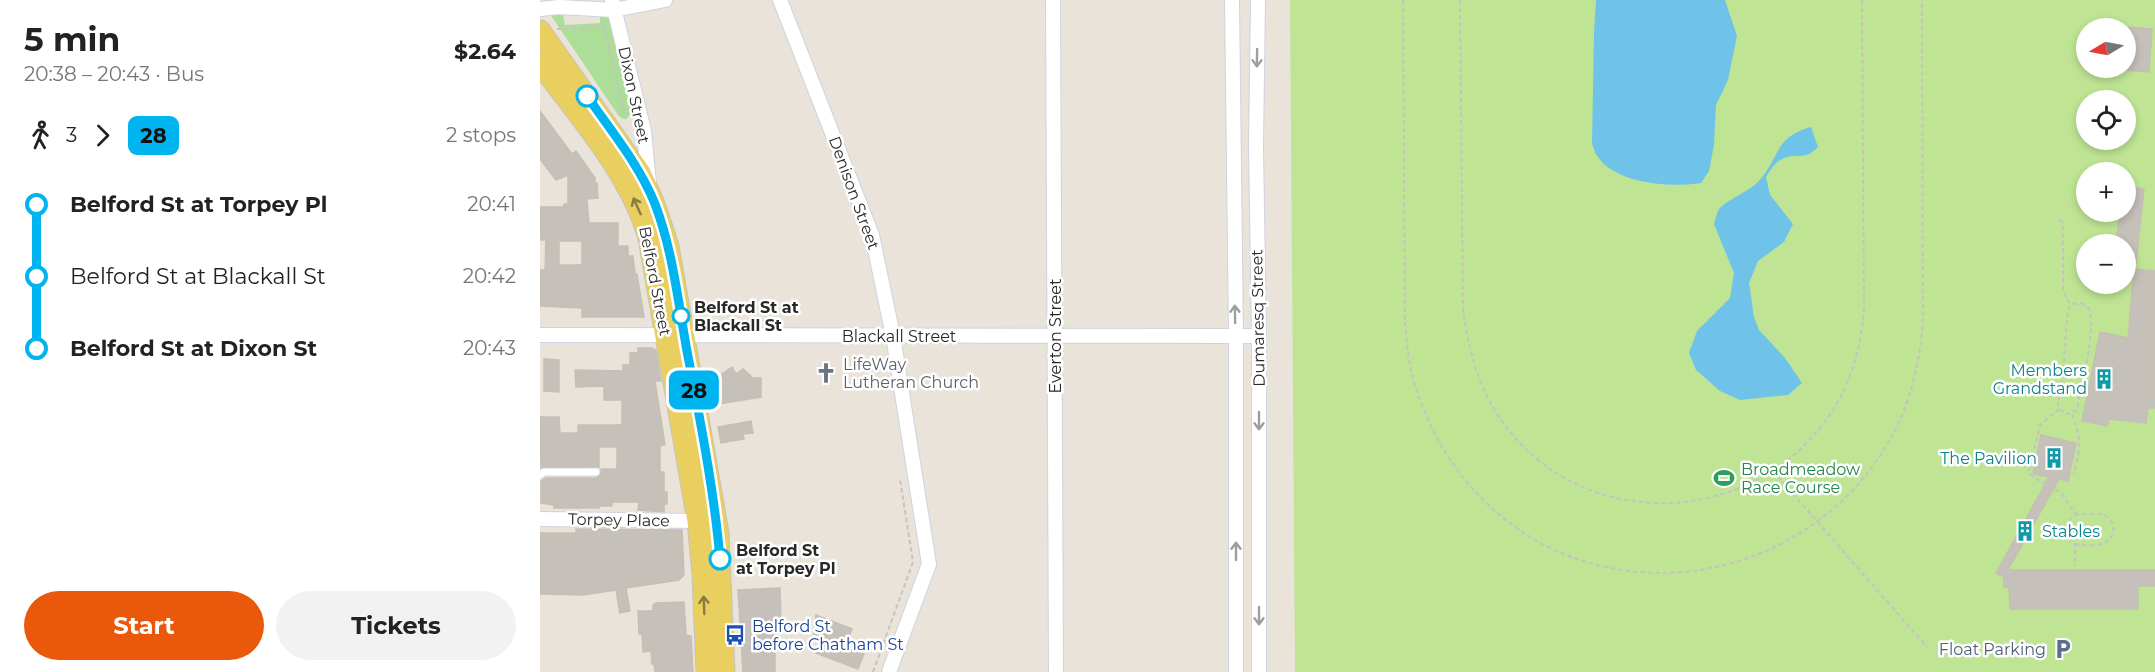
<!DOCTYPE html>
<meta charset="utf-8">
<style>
body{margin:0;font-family:Montserrat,sans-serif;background:#f2f2f2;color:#222;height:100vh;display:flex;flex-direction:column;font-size:22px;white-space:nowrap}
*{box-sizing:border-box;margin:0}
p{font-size:20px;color:#767676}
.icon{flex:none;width:33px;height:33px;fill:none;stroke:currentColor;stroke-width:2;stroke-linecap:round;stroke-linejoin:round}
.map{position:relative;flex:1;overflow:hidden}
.sheet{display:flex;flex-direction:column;background:#fff;width:540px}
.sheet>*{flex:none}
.badge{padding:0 12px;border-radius:9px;font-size:21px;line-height:39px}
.needle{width:39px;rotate:260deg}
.controls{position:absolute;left:1536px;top:18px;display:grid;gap:12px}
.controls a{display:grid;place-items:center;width:60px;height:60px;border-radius:50%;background:#fff;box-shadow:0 3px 9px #0003;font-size:30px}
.map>.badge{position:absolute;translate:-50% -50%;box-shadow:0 0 0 3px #fff}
.legs{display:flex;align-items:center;gap:9px;height:66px;padding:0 24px;font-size:20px}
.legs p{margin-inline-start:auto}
.summary{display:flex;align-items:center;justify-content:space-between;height:102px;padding:0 24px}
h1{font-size:33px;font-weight:700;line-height:45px}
.button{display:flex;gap:12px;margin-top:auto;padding:12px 24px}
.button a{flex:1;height:69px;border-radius:36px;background:#ea580c;color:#fff;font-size:24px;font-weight:700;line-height:69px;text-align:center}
.button a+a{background:#f2f2f2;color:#222}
ul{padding:0 24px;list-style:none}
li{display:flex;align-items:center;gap:21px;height:72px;font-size:22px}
li i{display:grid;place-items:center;width:9px;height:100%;margin:0 8px;background:currentColor}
li i::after{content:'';width:15px;height:15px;margin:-8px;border:4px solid;border-radius:50%;background:#fff}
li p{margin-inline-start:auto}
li:first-child i{background:linear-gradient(#0000 50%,currentColor 0)}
li:last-child i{background:linear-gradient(currentColor 50%,#0000 0)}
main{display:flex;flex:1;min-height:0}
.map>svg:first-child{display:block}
.green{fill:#adde98}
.pitch{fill:#bfe594;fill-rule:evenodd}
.water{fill:#70c3e8}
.building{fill:#c5c0b9;stroke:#c5bfb4;stroke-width:1.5;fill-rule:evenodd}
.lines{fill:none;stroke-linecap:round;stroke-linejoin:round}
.service-casing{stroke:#cfd2e0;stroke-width:9}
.minor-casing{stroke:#cfd2e0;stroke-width:16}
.primary-casing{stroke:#c3c3c3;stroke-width:23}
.path{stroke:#c3c3c3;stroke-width:2;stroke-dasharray:4.5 3;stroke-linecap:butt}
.service{stroke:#fff;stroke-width:7}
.minor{stroke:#fff;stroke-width:14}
.primary{stroke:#e9cf5f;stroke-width:21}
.oneway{stroke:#9e9e9e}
.oneway2{stroke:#887c44}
.line-1-casing{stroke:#fff;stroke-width:14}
.line-1{stroke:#00b5ef;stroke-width:9}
.stop-1-dot{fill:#fff;stroke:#00b5ef;stroke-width:3}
.labels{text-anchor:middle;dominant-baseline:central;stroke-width:5;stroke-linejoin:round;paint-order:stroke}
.street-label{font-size:16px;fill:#282828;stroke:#fff}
.stop-label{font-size:16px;font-weight:bold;fill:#282828;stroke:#fff;text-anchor:start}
.worship-label{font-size:16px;fill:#5b616d;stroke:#fff;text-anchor:start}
.culture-label{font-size:16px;fill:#0d838f;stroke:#fff;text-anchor:end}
.leisure-label{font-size:16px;fill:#27864d;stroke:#fff;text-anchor:start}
.transit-label{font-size:16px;fill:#164399;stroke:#fff;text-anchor:start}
.service-label{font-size:16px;fill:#4e5e75;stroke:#fff;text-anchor:end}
</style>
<main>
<section class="sheet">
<div class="summary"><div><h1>5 min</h1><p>20:38 – 20:43 · Bus</p></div><b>$2.64</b></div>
<div class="legs"><svg class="icon" aria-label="walk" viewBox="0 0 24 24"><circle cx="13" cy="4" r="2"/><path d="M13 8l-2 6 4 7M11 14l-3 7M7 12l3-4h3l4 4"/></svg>3<svg class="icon" aria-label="forward" viewBox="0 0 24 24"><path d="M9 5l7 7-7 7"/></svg><b class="badge" style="background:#00b5ef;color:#111">28</b><p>2 stops</p></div>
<ul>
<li><i style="color:#00b5ef"></i><b>Belford St at Torpey Pl</b><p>20:41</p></li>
<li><i style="color:#00b5ef"></i><span>Belford St at Blackall St</span><p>20:42</p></li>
<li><i style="color:#00b5ef"></i><b>Belford St at Dixon St</b><p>20:43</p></li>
</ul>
<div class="button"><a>Start</a><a>Tickets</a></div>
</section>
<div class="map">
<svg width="1615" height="672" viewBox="0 0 1615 672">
<rect width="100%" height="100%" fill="#eae3da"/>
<path class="green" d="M60 13 71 19 92 113 86 119H83L78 115 10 14H23L25 25 60 23Z"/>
<path class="pitch" d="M750 0H1615V672H755ZM1546 28H1586V68H1546ZM1546 100H1586V140H1546ZM1546 172H1586V212H1546ZM1546 244H1586V284H1546Z"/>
<g class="water">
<path d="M1056 0H1185L1197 36 1188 80 1176 105 1174 145 1169 171 1161 183C1133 188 1076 184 1058 157 1055 154 1054 148 1052 144L1054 32Z"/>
<path d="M1271 127 1278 147C1264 162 1256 152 1242 159 1235 162 1230 171 1226 177L1230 195 1253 224 1244 242 1218 261 1209 283 1214 317 1219 330 1245 358 1262 383 1248 395 1200 400 1180 391 1156 370 1149 353 1157 331 1190 298 1194 273 1174 224C1176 218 1177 210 1181 207 1192 197 1206 193 1217 183 1240 160 1233 137 1271 127Z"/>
</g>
<g class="building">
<path d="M1589 27 1612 29 1609 72 1585 70Z"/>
<path d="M0 111 32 154 36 151 55 178V183H57L58 198 47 199 49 223H78V246H88V256H93L95 274H97L104 317H42V308L0 306V270H5L6 240H1L0 207H24V204H28V175L16 180 0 159ZM19 241H42V265H19Z"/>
<path d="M1586 187 1604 189 1596 263 1586 262V244H1576L1580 212H1586Z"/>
<path d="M1594 269 1615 271V408H1608L1606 423 1569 419 1567 426 1542 421 1560 332 1588 338Z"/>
<path d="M98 348H112L116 351 121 381H115L125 445H120V472H124V492H127V504H124V512L98 510 99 502H72V506H59V508H14V505L1 503V481L6 478H56L61 474V469H77V447H59V467L1 468 0 417H19L20 433H38V425H82V400H64V386L36 387 35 370 83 371V365H90V353H98Z"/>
<path d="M4 359 19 360V392L4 391Z"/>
<path d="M192 367 196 374 203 369 213 378H221V397L172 405 176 395 173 380Z"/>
<path d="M211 421 213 433 203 434 204 439 181 443 178 427Z"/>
<path d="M1501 435 1536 443 1528 481 1519 479 1468 570H1615V586H1598V609H1470L1469 587H1464V577L1456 573 1509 477 1493 474Z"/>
<path d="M36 529 142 530 144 575 139 580 86 588 90 611 80 613 76 590 43 595 0 594V533H36Z"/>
<path d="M240 588 241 623H238L239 636H235V672H203L198 590Z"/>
<path d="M144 602 146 635 151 636 153 672H115L114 664H112L111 651 103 652 102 634H99L98 611H113V605L116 603Z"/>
<path d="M276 615 312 629 305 647 324 654 318 669 276 653 282 637 274 634Z"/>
</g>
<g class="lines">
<g class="service-casing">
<path id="service" d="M0 475 4 472H56"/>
</g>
<g class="minor-casing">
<g id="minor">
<path d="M72 0 104 131 109 184"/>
<path d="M240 0 332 235 353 336 389 564 349 672"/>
<path d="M513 0 516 672"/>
<path d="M692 0 696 336V672"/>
<path d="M718 0 716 146 719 336V672"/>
<path d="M0 9 19 7 74 10 125 0"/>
<path d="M0 335 719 336"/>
<path d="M0 519 158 521"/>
</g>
</g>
<g class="primary-casing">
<g id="primary">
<path d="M0 31 100 173 114 204 128 246 178 533 184 672"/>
<path d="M0 63C40 118 90 172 109 238L158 521 163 575 167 672"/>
</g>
</g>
<g class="path">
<path d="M863 0 865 325C867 341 868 358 872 374 879 401 891 430 906 453 934 499 979 537 1029 556 1152 603 1293 549 1354 432 1372 398 1379 362 1383 324L1382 0"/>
<path d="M920 0 923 311C929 351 938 388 962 421 1039 531 1203 529 1283 424 1309 391 1320 352 1324 311L1322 0"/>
<path d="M63 22 86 119"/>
<path d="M17 29 63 27"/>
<path d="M1519 220 1523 223V290L1531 306"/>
<path d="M1541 303C1545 305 1549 307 1550 312 1555 336 1541 385 1537 410L1527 414 1520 410 1518 405 1523 373 1528 309 1533 304Z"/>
<path d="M1519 409 1500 425 1489 472 1493 477 1521 493 1536 514"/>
<path d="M1532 414C1542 441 1540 446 1534 474"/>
<path d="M1233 471 1387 647"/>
<path d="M1535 544C1543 545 1557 547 1564 543 1576 538 1576 522 1566 516 1560 512 1553 514 1546 514 1539 514 1535 514 1529 520 1524 530 1527 537 1535 544V566"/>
<path d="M333 672 373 562 360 479"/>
</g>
<use href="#service" class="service"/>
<use href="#minor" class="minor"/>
<use href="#primary" class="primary"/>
</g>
<defs><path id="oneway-shaft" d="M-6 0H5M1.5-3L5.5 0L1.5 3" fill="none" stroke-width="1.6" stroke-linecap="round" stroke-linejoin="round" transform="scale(1.5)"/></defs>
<g class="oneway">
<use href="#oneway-shaft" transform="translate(717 58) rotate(91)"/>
<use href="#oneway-shaft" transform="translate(695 314) rotate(-91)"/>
<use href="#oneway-shaft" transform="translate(719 421) rotate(90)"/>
<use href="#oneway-shaft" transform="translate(696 551) rotate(-90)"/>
<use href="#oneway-shaft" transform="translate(719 616) rotate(90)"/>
</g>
<g class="oneway2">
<use href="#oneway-shaft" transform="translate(97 206) rotate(-114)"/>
<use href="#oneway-shaft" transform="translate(164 605) rotate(-92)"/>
</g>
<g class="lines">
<g class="line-1-casing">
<path id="line-1" d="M47 96C71 131 99 164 115 204 133 251 138 302 147 351 160 420 174 489 180 559"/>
</g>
<use href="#line-1" class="line-1"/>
</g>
<defs>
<g id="church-bare" transform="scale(1.62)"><path d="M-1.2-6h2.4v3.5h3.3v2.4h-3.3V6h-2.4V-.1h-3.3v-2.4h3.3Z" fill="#6b7280" stroke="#fff" stroke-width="2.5" paint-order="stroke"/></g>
<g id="building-bare" transform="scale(1.62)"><path d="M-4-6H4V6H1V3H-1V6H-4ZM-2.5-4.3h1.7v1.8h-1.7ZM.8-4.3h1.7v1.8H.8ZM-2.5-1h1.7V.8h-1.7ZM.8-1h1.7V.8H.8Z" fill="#0f9aa8" stroke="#fff" stroke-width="2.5" paint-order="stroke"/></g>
<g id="stadium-bare" transform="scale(1.62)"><path d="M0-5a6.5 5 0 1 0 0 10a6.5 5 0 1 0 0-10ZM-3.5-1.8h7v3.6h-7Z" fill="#2e9e5b" stroke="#fff" stroke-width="2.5" paint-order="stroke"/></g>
<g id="bus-bare" transform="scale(1.62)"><path d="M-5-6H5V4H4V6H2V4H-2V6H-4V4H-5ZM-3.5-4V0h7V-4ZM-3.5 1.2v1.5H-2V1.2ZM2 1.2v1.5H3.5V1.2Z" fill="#1a4fb4" stroke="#fff" stroke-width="2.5" paint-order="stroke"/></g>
<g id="parking-bare" transform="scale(1.62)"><path d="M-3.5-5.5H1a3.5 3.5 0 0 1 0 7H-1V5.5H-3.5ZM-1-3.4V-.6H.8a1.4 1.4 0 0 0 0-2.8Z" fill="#5c6f8a" stroke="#fff" stroke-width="2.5" paint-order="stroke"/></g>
</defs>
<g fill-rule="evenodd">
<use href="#church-bare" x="286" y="373"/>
<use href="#building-bare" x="1564" y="379"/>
<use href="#building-bare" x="1514" y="458"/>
<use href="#stadium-bare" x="1184" y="478"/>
<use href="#building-bare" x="1485" y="531"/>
<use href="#bus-bare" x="195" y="635"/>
<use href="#parking-bare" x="1523" y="649"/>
</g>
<g class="stop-1-dot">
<circle cx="47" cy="96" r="10"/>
<circle cx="141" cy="316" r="8"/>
<circle cx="180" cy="559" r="10"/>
</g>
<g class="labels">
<g class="street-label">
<text transform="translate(94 95) rotate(78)">Dixon Street</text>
<text transform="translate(314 193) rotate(70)">Denison Street</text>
<text transform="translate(115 281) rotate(79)">Belford Street</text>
<text transform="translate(718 318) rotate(-91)">Dumaresq Street</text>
<text x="359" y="336">Blackall Street</text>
<text transform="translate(515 336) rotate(-90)">Everton Street</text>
<text transform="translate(79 520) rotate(1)">Torpey Place</text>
</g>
<g class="stop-label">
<text x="154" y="307">Belford St at<tspan x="154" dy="18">Blackall St</tspan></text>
<text x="196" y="550">Belford St<tspan x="196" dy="18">at Torpey Pl</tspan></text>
</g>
<g class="worship-label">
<text x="303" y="364">LifeWay<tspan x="303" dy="18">Lutheran Church</tspan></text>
</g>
<g class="culture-label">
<text x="1547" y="370">Members<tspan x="1547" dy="18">Grandstand</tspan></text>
<text x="1497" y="458">The Pavilion</text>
<text x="1502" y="531" text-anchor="start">Stables</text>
</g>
<g class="leisure-label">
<text x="1201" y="469">Broadmeadow<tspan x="1201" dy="18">Race Course</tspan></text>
</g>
<g class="transit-label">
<text x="212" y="626">Belford St<tspan x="212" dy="18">before Chatham St</tspan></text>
</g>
<g class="service-label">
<text x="1506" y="649">Float Parking</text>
</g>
</g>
</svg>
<div class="controls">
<a><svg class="needle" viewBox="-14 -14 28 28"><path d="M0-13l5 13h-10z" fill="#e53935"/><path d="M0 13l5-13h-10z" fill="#767676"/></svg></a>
<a><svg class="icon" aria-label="locate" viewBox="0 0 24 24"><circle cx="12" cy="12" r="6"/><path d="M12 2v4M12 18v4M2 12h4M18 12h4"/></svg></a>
<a>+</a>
<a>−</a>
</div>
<b class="badge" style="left:154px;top:390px;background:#00b5ef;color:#111">28</b>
</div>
</main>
